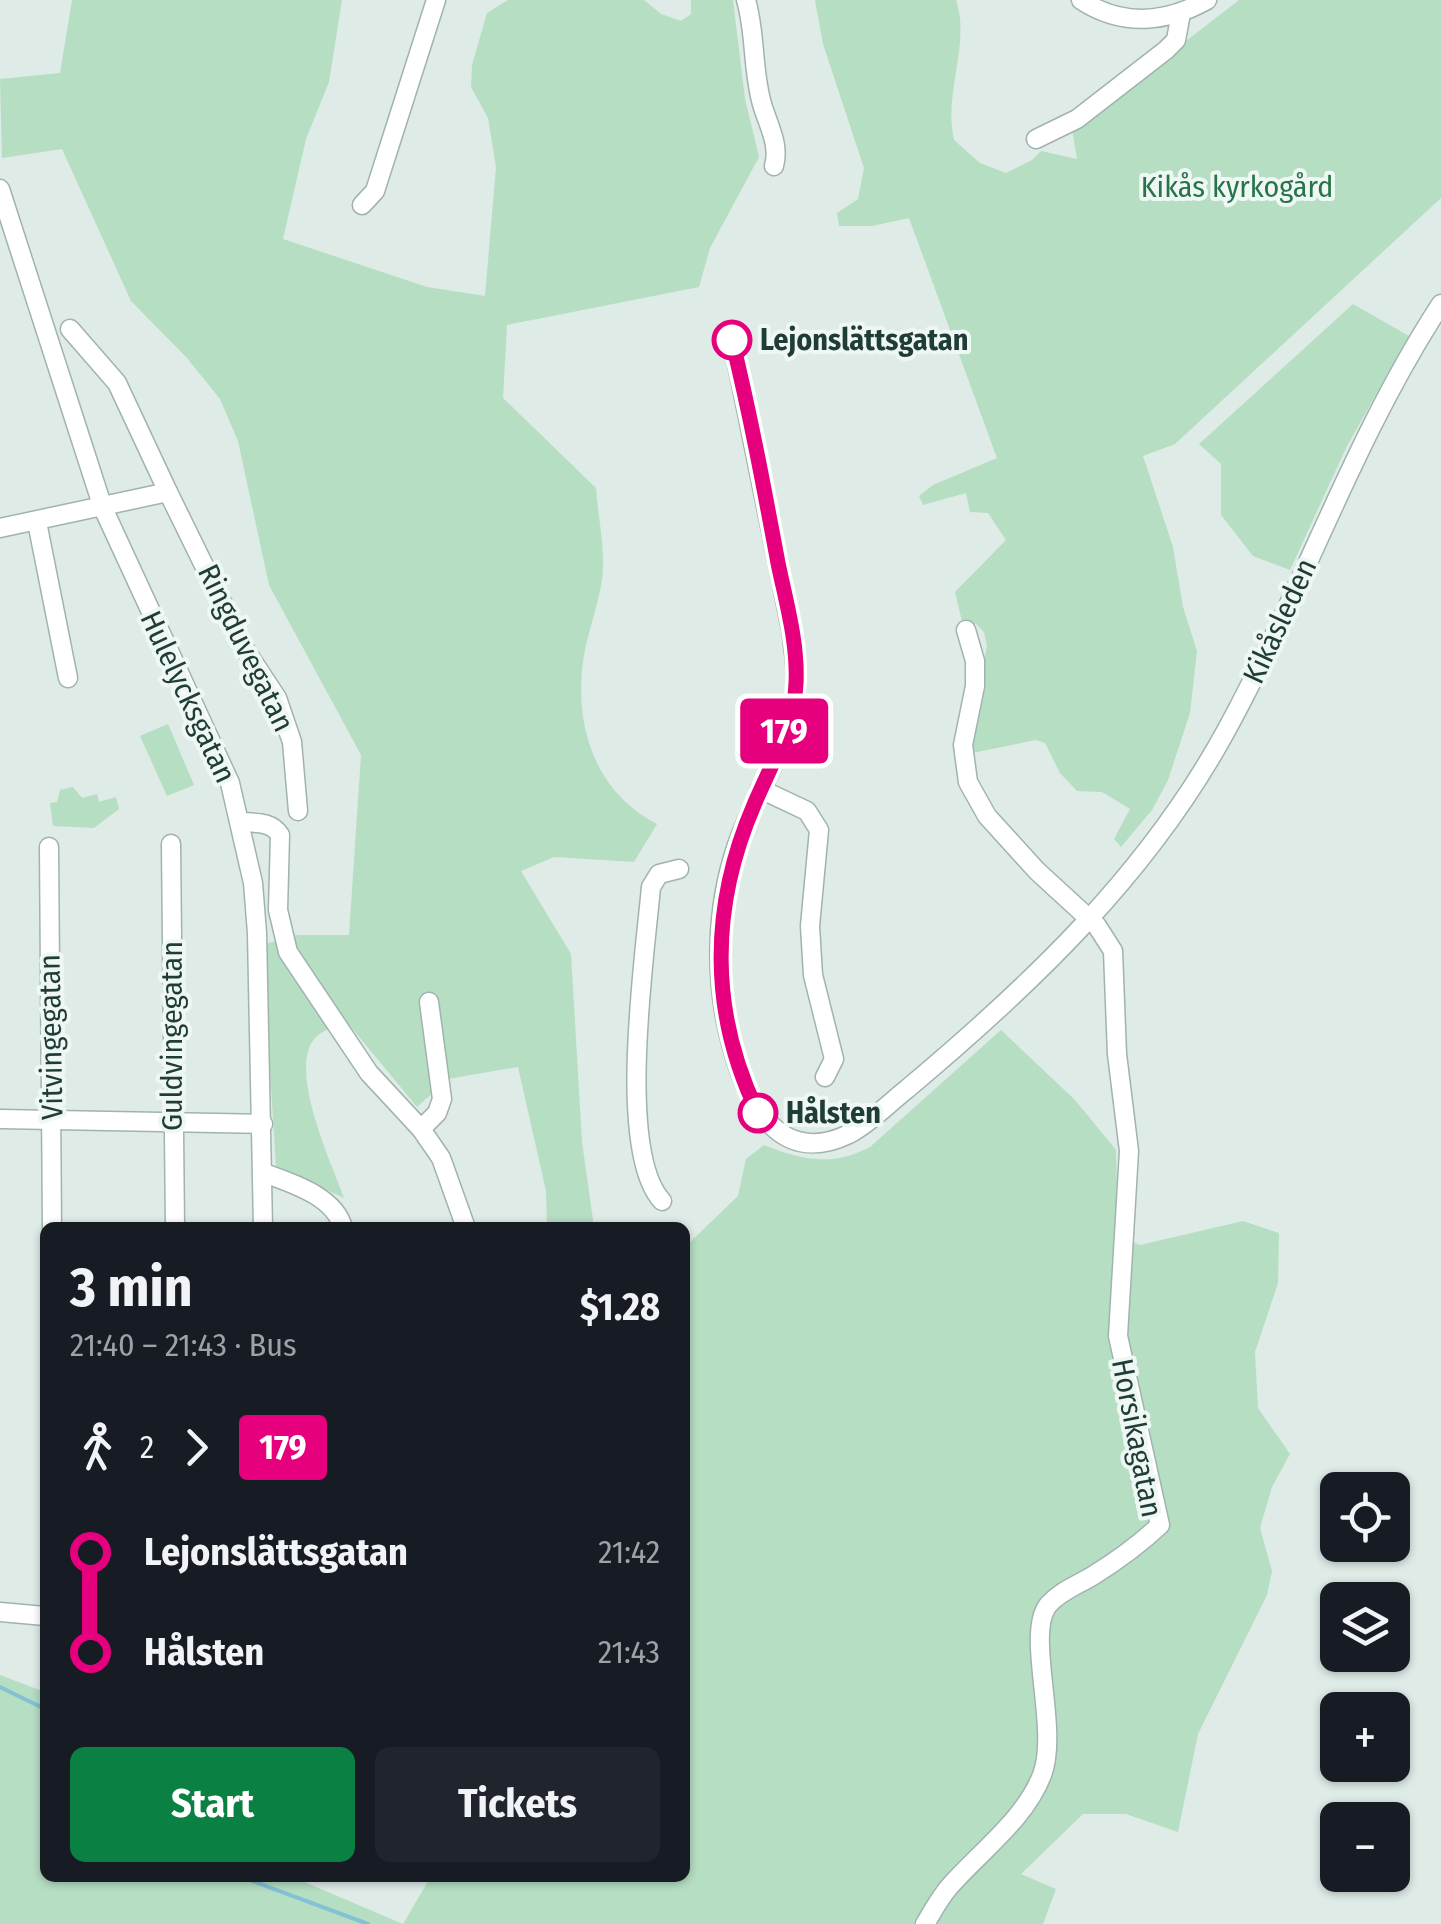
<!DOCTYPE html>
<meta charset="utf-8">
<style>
body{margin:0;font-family:"Fira Sans Condensed",sans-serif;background:#20242c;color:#f1f3f6;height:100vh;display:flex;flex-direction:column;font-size:38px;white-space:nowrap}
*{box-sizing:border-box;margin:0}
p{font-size:32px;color:#9ea1a6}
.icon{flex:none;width:55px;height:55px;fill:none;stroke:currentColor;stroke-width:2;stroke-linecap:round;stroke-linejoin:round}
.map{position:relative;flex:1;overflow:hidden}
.panel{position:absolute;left:40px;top:1222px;width:650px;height:660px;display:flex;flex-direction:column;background:#171b24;border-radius:15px;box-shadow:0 2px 8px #0004}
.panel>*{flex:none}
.badge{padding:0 20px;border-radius:8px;font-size:35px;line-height:65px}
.buttons{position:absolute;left:1320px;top:1472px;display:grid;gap:20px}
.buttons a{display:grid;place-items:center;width:90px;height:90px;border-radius:15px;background:#171b24;box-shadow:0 2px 8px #0004;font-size:50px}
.map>.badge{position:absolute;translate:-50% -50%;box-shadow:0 0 0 5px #fff}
.legs{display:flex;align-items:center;gap:15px;height:110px;padding:0 30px;font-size:32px}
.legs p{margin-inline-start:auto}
.headline{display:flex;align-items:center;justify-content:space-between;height:170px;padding:0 30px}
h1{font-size:55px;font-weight:700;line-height:75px}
.button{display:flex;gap:20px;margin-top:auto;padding:20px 30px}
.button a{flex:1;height:115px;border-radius:15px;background:#0b8043;color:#fff;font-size:40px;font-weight:700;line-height:115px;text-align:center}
.button a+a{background:#20242c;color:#f1f3f6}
ul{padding:0 30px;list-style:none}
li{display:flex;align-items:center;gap:35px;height:100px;font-size:38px}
li i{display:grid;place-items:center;width:15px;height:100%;margin:0 12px;background:currentColor}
li i::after{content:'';width:25px;height:25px;margin:-12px;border:8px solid;border-radius:50%;background:#171b24}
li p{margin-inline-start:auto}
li:first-child i{background:linear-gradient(#0000 50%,currentColor 0)}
li:last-child i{background:linear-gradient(currentColor 50%,#0000 0)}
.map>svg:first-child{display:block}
.green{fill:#b6dec3}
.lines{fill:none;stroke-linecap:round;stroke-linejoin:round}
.stream{stroke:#82c2d4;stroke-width:4}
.minor-casing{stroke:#a1b3ae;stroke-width:21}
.minor{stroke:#fff;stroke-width:18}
.line-1-casing{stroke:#fff;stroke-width:22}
.line-1{stroke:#e6007e;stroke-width:15}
.stop-1-dot{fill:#fff;stroke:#e6007e;stroke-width:5}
.labels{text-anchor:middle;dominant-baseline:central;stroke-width:8;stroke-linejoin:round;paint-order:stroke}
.park-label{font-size:30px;fill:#27744a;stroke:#eff7f4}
.stop-label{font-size:30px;font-weight:bold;fill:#1f3c36;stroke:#eff7f4;text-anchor:start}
.street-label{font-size:30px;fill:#1f3c36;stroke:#eff7f4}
</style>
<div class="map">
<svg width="1441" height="1924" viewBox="0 0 1441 1924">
<rect width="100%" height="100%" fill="#deebe6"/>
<g class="green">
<path d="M72 0H342L329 82 306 139 283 239 427 287 485 296 496 167 488 118 471 87 472 65 487 13 508 0H644L661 14 681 21 691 14V0H733L745 99 759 157 710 248 699 287 507 325 503 398 596 488C598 517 606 552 602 580 598 605 589 629 584 655 573 722 593 791 657 824L634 862 554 857 521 871 571 954 582 1142 594 1227H547L546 1191 518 1067 448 1079 417 1107 346 1021C338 1026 326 1029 318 1035 284 1063 332 1164 344 1198L276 1166 262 945 297 935H349L361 755 269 585 238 441 220 399 187 358 131 301 62 149 2 158 0 79 60 73Z"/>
<path d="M815 0H956C971 44 943 92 954 140L980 163 1006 173 1032 160 1041 151 1077 159 1072 129 1239 0H1441V198L1175 444 1143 456 1173 547 1183 607 1197 651 1190 713 1168 780 1152 810 1121 847 1114 839 1130 809 1102 792 1077 791 1060 773 1045 743 1036 740 967 754 987 646 984 632 976 624 968 626 962 621 955 592 1006 540 988 513 970 512 966 493 923 505 919 496 933 485 997 458 909 218 872 226H839L837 213 858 199 864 168 823 44Z"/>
<path d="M1353 304 1409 336 1347 446 1290 570 1253 556 1221 515V464L1199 444Z"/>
<path d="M168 724 194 785 167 796 140 736Z"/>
<path d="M73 787 82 798 97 794 99 802 116 797 119 809 94 828 53 826 50 803 57 802 60 790Z"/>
<path d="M1001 1030 1075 1100 1116 1150 1118 1237 1140 1245 1243 1221 1279 1233 1278 1283 1255 1352 1258 1408 1290 1454 1272 1487 1260 1528 1272 1571 1267 1595 1198 1734 1178 1832 1126 1814H1083L1021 1874 1056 1889 1043 1924H0V1675L45 1692V1878H295L403 1924 430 1878H685V1247L738 1196 746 1159 764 1145C801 1160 833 1167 870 1147Z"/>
</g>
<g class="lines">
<g class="stream">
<path d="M0 1687 45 1709"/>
<path d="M244 1878 368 1924"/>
</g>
<g class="minor-casing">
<g id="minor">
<path d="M746 0C756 34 752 69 762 104 768 125 780 144 774 166"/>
<path d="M1081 0C1122 27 1166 23 1207 0"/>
<path d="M1036 139 1077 119 1166 50 1176 40 1181 13"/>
<path d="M0 189 103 508 230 783 253 883 257 933 263 1228"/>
<path d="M362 205 375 191 436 0"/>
<path d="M732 339 792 634C793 650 797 668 796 684 794 740 755 793 737 845 715 909 714 982 732 1047 747 1102 779 1168 849 1134 870 1123 888 1104 907 1089 1031 985 1149 873 1227 729 1303 590 1354 437 1441 304"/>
<path d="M168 492 246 651 277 698 292 742 298 811"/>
<path d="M37 522 68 678"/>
<path d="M0 528 168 492 117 383 70 329"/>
<path d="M760 789 807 811 819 830 810 926 813 975 834 1059 825 1077"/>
<path d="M240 822C255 823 271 821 280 835L278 910 288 952 369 1073 421 1129 441 1158 466 1228"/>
<path d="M171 844 175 1228"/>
<path d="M49 847 52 1228"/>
<path d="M0 1119 263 1124"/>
<path d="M421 1129 437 1113 442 1099 429 1002"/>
<path d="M264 1173C291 1183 335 1196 343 1228"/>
<path d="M662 1201C616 1151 645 955 651 887L659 874 679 869"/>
<path d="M0 1612 45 1616"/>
<path d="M925 1924C933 1911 940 1897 950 1886 981 1851 1025 1819 1042 1775 1060 1728 1024 1632 1049 1604 1062 1590 1078 1585 1094 1575 1118 1560 1139 1545 1160 1525L1118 1336 1129 1151 1117 1054 1113 951 1097 926 1037 871 987 816 968 782 963 745 975 686V661L966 630"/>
</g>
</g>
<use href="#minor" class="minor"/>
</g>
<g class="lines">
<g class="line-1-casing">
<path id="line-1" d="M732 340C750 413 764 488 778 563 786 602 798 643 796 683 795 724 770 767 754 805 710 907 709 1012 758 1113"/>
</g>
<use href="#line-1" class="line-1"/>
</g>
<g class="stop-1-dot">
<circle cx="732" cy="340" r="18"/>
<circle cx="758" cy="1113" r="18"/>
</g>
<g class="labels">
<g class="park-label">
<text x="1237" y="187">Kikås kyrkogård</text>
</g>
<g class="stop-label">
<text x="760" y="340">Lejonslättsgatan</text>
<text x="786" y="1113">Hålsten</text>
</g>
<g class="street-label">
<text transform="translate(1280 621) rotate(-65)">Kikåsleden</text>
<text transform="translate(246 648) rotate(64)">Ringduvegatan</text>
<text transform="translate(188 697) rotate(65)">Hulelycksgatan</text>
<text transform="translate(172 1036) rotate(-90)">Guldvingegatan</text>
<text transform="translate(51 1037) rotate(-91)">Vitvingegatan</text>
<text transform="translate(1137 1438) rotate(79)">Horsikagatan</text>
</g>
</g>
</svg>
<div class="buttons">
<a><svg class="icon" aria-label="locate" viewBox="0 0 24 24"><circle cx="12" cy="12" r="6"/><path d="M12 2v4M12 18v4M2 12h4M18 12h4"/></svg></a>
<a><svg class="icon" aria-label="layers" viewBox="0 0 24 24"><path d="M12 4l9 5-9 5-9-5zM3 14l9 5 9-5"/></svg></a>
<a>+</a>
<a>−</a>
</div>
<b class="badge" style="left:784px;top:731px;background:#e6007e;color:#fff">179</b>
<section class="panel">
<div class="headline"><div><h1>3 min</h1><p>21:40 – 21:43 · Bus</p></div><b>$1.28</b></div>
<div class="legs"><svg class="icon" aria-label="walk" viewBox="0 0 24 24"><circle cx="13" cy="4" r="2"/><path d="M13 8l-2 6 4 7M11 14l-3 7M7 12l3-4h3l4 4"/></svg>2<svg class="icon" aria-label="forward" viewBox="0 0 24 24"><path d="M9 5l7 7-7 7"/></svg><b class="badge" style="background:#e6007e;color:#fff">179</b></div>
<ul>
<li><i style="color:#e6007e"></i><b>Lejonslättsgatan</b><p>21:42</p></li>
<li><i style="color:#e6007e"></i><b>Hålsten</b><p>21:43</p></li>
</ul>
<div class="button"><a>Start</a><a>Tickets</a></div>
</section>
</div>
